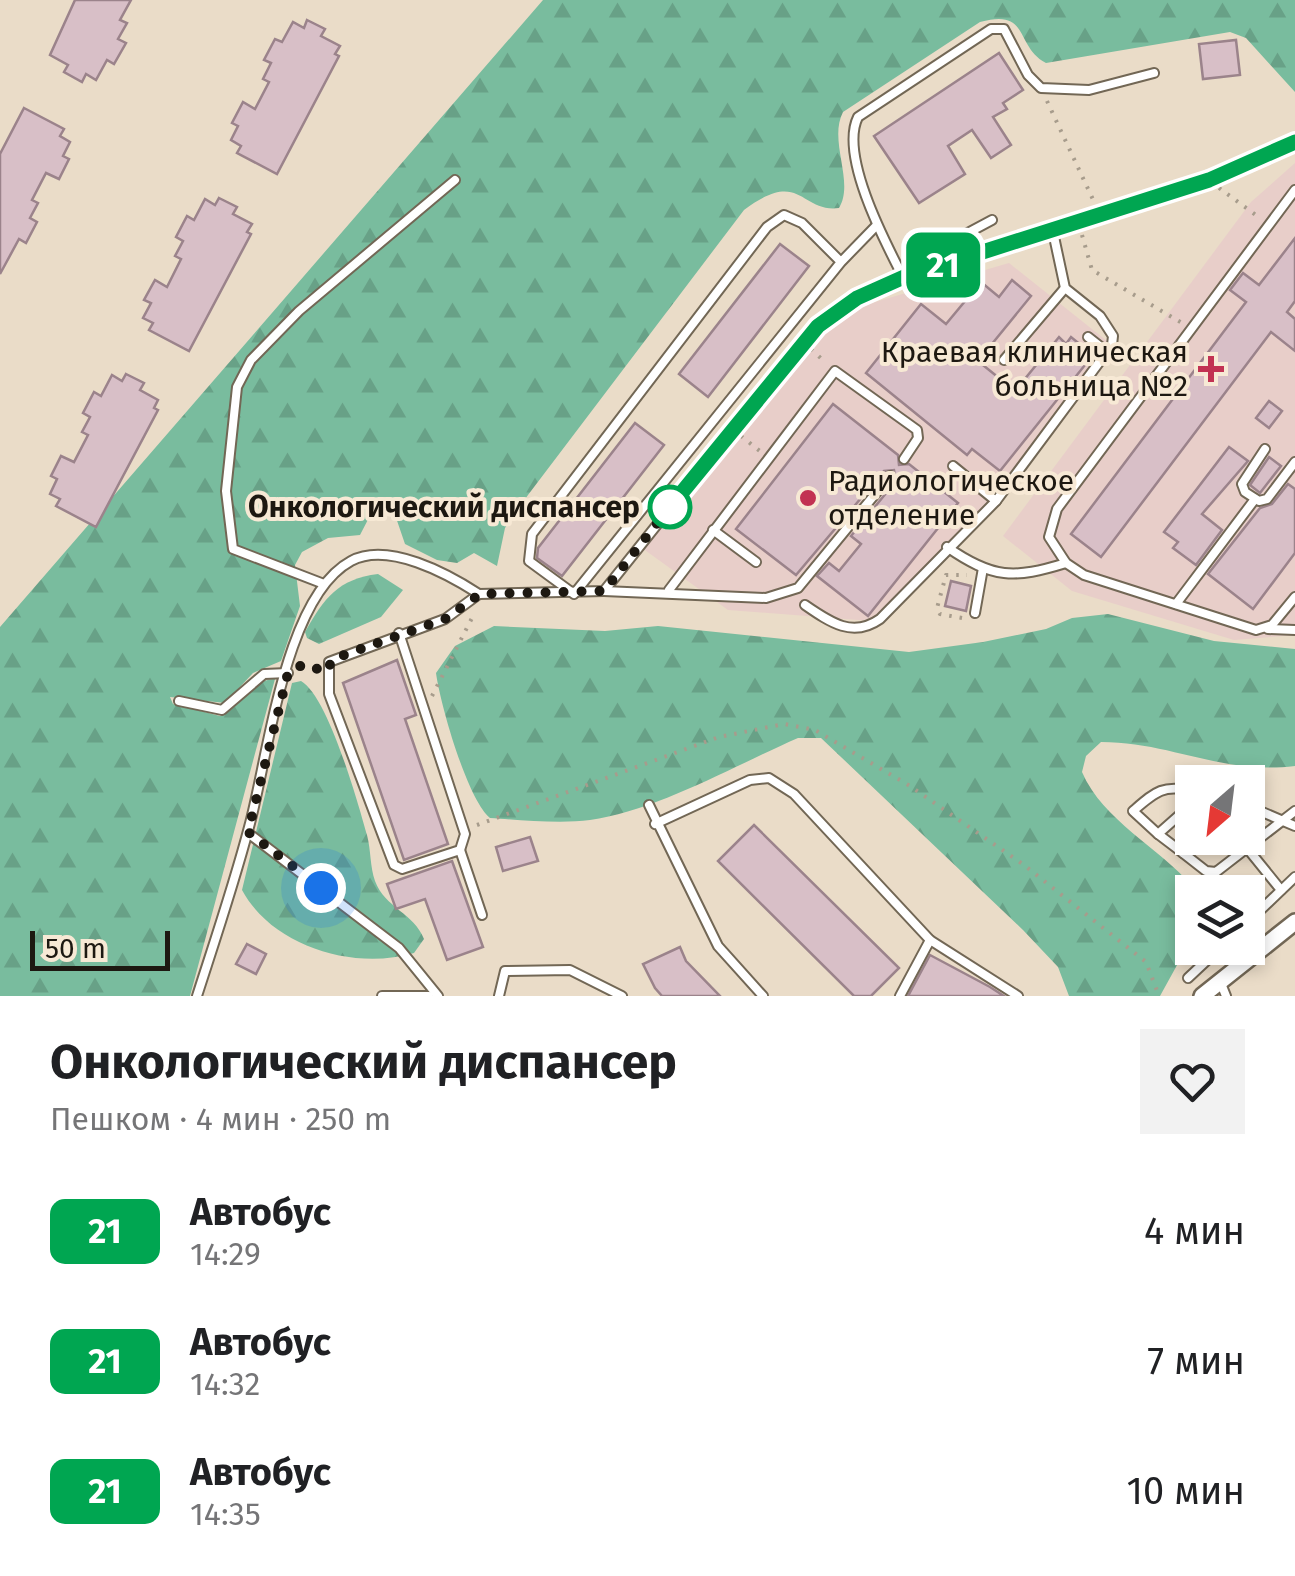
<!DOCTYPE html>
<html lang="ru">
<meta charset="utf-8">
<style>
body{margin:0;font-family:"Fira Sans",sans-serif;background:#f2f2f2;color:#202124;height:100vh;display:flex;flex-direction:column;font-size:38px;white-space:nowrap}
*{box-sizing:border-box;margin:0}
p{font-size:32px;color:#757577}
.icon{flex:none;width:55px;height:55px;fill:none;stroke:currentColor;stroke-width:2;stroke-linecap:round;stroke-linejoin:round}
.map{position:relative;height:996px;overflow:hidden}
.sheet{display:flex;flex-direction:column;background:#fff;flex:1}
.sheet>*{flex:none}
.badge{padding:0 20px;border-radius:15px;font-size:35px;line-height:65px}
.needle{width:65px;rotate:208deg}
.tools{position:absolute;left:1175px;top:765px;display:grid;gap:20px}
.tools a{display:grid;place-items:center;width:90px;height:90px;border-radius:0px;background:#fff;box-shadow:0 5px 15px #0003;font-size:50px}
.scale{position:absolute;left:30px;bottom:25px;width:140px;box-sizing:border-box;padding-left:10px;border:5px solid #1d1811;border-top:0;font-size:28px;line-height:35px;white-space:nowrap;color:#1d1811;-webkit-text-stroke:8px #f7e9d5;paint-order:stroke}
.you{position:absolute;width:50px;height:50px;margin:-25px;border:8px solid #fff;border-radius:50%;background:#1a73e8;box-shadow:0 0 0 15px #1a73e833}
.map>.badge{position:absolute;translate:-50% -50%;box-shadow:0 0 0 5px #fff}
.round{display:grid;place-items:center;flex:none;width:105px;height:105px;border-radius:0px;background:#f2f2f2}
.overview{display:flex;align-items:center;justify-content:space-between;height:170px;padding:0 50px}
h1{font-size:48px;font-weight:700;line-height:75px}
ul{padding:0;list-style:none}
li{display:flex;align-items:center;gap:30px;height:130px;padding:0 50px}
li div{flex:1}
li b{display:block;font-size:38px}
li em{font-style:normal}
li .badge{min-width:110px;font-weight:700;text-align:center}
.map>svg:first-child{display:block}
.medical{fill:#e8cec9}
.forest{fill:url(#forest-firs)}
.building{fill:#d8bfc7;stroke:#9b838b;stroke-width:2.5}
.lines{fill:none;stroke-linecap:round;stroke-linejoin:round}
.service-casing{stroke:#726755;stroke-width:12}
.minor-casing{stroke:#726755;stroke-width:20}
.path{stroke:#a79c8c;stroke-width:4;stroke-dasharray:2.5 8;stroke-linecap:butt}
.service{stroke:#fff;stroke-width:8}
.minor{stroke:#fff;stroke-width:15}
.line-casing{stroke:#fff;stroke-width:22}
.line{stroke:#00a651;stroke-width:15}
.walk{stroke:#1d1811;stroke-width:10;stroke-dasharray:0 18}
.poi-dot{fill:#c23252;stroke:#f7e9d5;stroke-width:4}
.stop-dot{fill:#fff;stroke:#00a651;stroke-width:5}
.labels{text-anchor:middle;dominant-baseline:central;stroke-width:8;stroke-linejoin:round;paint-order:stroke}
.poi-label{font-size:30px;fill:#1d1811;stroke:#f7e9d5;text-anchor:end}
.stop-label{font-size:30px;font-weight:bold;fill:#1d1811;stroke:#f7e9d5;text-anchor:end}
</style>
<div class="map">
<svg width="1295" height="996" viewBox="0 0 1295 996">
<defs>
<pattern id="forest-firs" width="22" height="20" patternUnits="userSpaceOnUse" patternTransform="scale(2.5)"><rect width="22" height="20" fill="#79bc9e"/><path d="M5 1l3.5 6h-7zM16 11l3.5 6h-7z" fill="#68a187"/></pattern>
</defs>
<rect width="100%" height="100%" fill="#eadcc8"/>
<g class="medical">
<path d="M1295 163V635L1234 640 1072 591 1003 536 1251 202Z"/>
<path d="M1009 263 1117 349 999 505 884 622 728 610 642 548 822 337 858 307Z"/>
</g>
<g class="forest">
<path d="M543 0H1295V92L1246 38 1230 32 1046 63C1014 46 1031 8 980 22L843 112C828 141 855 182 839 208 800 213 801 167 744 210L528 495 505 528 497 566 474 553 457 563 437 560 405 544 392 506 382 502 374 508 360 535 328 538 302 552 295 565 300 606 281 661 253 673 225 703 170 697 173 704 220 716C241 708 254 678 275 679L190 996H0V627Z"/>
<path d="M378 574 403 590 381 617 319 644 307 638 305 632C324 598 338 579 378 574Z"/>
<path d="M1108 614 1214 641 1295 649V766C1222 775 1171 742 1101 742L1086 756 1082 772C1103 821 1159 847 1193 887L1192 938 1160 996H1069L1058 967 1023 930 821 738H798C736 765 656 811 590 820 561 824 519 820 490 818 467 799 440 703 436 673L455 646 494 626 605 631 658 626 909 652 983 642 1046 629 1072 618Z"/>
<path d="M301 681C328 696 358 803 367 835 371 850 370 867 375 881 385 908 414 913 424 939L414 953C353 971 272 946 242 890L292 683Z"/>
</g>
<g class="building">
<path d="M75 0H131L120 20 127 23 118 39 126 43 114 64 107 60 96 80 86 74 82 82 64 72 68 65 50 55Z"/>
<path d="M307 20 325 29 321 36 340 46 335 54 339 56 277 174 237 153 241 146 231 140 238 126 232 123 243 102 255 109 269 82 263 79 271 63 264 60 275 39 282 42 293 22 304 28Z"/>
<path d="M1236 40 1240 75 1203 79 1199 44Z"/>
<path d="M999 53 1023 90 1003 103 1007 109 993 117 1011 145 991 158 972 130 948 146 965 174 919 203 874 136Z"/>
<path d="M24 108 64 129 60 136 70 142 63 156 69 159 59 179 46 173 32 200 38 203 30 218 37 222 26 243 19 239 0 274V154Z"/>
<path d="M219 198 237 207 233 214 252 224 247 232 251 234 189 351 149 330 153 323 143 318 151 303 144 300 155 280 167 287 181 259 175 256 183 241 176 237 187 216 194 220 205 199 215 205Z"/>
<path d="M1295 238V301L1287 312 1295 319V351L1271 332 1101 557 1071 534 1246 302 1230 290 1243 273 1259 285Z"/>
<path d="M780 244 809 266 708 397 679 374Z"/>
<path d="M1012 280 1031 296 978 361 1015 391 1059 337 1066 344 1071 337 1093 355 1000 471 972 449 967 455 866 373 921 304 946 324 981 282 999 297Z"/>
<path d="M126 374 144 383 140 390 158 400 154 408 158 410 96 527 56 506 60 499 50 494 57 479 51 476 61 456 74 462 88 435 82 432 90 417 83 413 94 392 101 396 112 375 122 381Z"/>
<path d="M1269 401 1282 411 1269 428 1256 418Z"/>
<path d="M833 404 898 455 899 465 909 464 958 503 868 616 817 576 829 563 839 571 861 544 851 536 896 481 894 470 884 471 796 575 736 529Z"/>
<path d="M635 423 664 445 562 576 537 558 538 548Z"/>
<path d="M1229 447 1248 461 1202 514 1222 530 1196 565 1173 548 1178 542 1164 532Z"/>
<path d="M1269 457 1281 466 1260 493 1250 485Z"/>
<path d="M1288 484 1295 489V553L1253 609 1208 574 1260 508 1272 504Z"/>
<path d="M951 581 971 586 966 611 945 606Z"/>
<path d="M397 660 416 715 405 719 448 844 404 860 343 683Z"/>
<path d="M754 825 899 968 871 996H854L718 861Z"/>
<path d="M530 837 538 861 503 871 496 847Z"/>
<path d="M452 861 483 947 447 960 425 899 396 909 387 884Z"/>
<path d="M247 944 266 954 256 974 236 964Z"/>
<path d="M680 947 686 961 720 996H662L655 988 643 964Z"/>
<path d="M930 955 990 987 1004 996H908Z"/>
</g>
<g class="lines">
<g class="service-casing">
<g id="service">
<path d="M1295 190 1057 509 1049 537 1066 563 1084 575 1256 630 1272 625 1295 597"/>
<path d="M841 262 802 223 784 215 767 227 532 534 529 561 574 594 841 262 876 226"/>
<path d="M917 272 949 243 992 220"/>
<path d="M903 277C885 242 839 155 858 117L991 29H1004L1028 75 1041 88 1089 90 1154 73"/>
<path d="M1088 337 1107 352"/>
<path d="M1004 360 1065 288"/>
<path d="M1265 449 1242 484 1245 492 1259 501 1267 499 1295 462"/>
<path d="M953 466 996 501"/>
<path d="M713 530 756 562"/>
<path d="M947 547C993 579 1014 579 1066 563"/>
<path d="M324 584 233 549 226 491 237 387 251 360 299 311 455 180"/>
<path d="M669 590 835 371 917 430 918 438 904 459"/>
<path d="M604 591 766 598 798 588 890 476"/>
<path d="M1176 604 1255 499"/>
<path d="M805 605C831 623 853 638 880 619L996 501 1112 345 1113 336 1100 316 1065 288 1053 232"/>
<path d="M975 613 983 568"/>
<path d="M1268 629 1295 630"/>
<path d="M399 633 465 834 460 850 402 869 394 865 329 694V662L445 619 479 594 604 591 803 342C832 310 864 294 903 277L1209 181 1295 142"/>
<path d="M179 701 222 710 264 674 288 673"/>
<path d="M1192 791C1163 784 1155 792 1133 811L1158 834 1192 804"/>
<path d="M649 805 718 946 763 996"/>
<path d="M1248 806 1295 826"/>
<path d="M655 824 750 780 769 778 794 794 930 940"/>
<path d="M248 833 399 948 438 996"/>
<path d="M1158 834 1183 853"/>
<path d="M1202 838 1183 853 1206 871 1216 872 1295 811"/>
<path d="M1247 848 1281 890"/>
<path d="M460 850 482 915"/>
<path d="M1248 922 1295 877"/>
<path d="M1188 978 1220 948"/>
<path d="M1220 981 1226 996"/>
<path d="M197 996C215 940 234 884 249 827 268 759 284 597 351 561 388 541 448 574 479 594"/>
<path d="M382 996H429"/>
<path d="M499 996 505 971 570 970 622 996"/>
<path d="M900 996 930 940 1018 996"/>
</g>
</g>
<g class="minor-casing">
<path id="minor" d="M1202 996 1295 922"/>
</g>
<g class="path">
<path d="M1047 101 1096 206"/>
<path d="M1219 188 1260 218"/>
<path d="M1082 235 1092 270 1182 323"/>
<path d="M811 349 826 363"/>
<path d="M741 436 761 452"/>
<path d="M962 618 940 614 937 608 946 575H967"/>
<path d="M432 696 473 616"/>
<path d="M477 825 719 737 784 724 815 730 910 786 1024 865 1146 962 1159 996"/>
</g>
<use href="#service" class="service"/>
<use href="#minor" class="minor"/>
</g>
<g class="lines">
<g class="line-casing">
<path id="line" d="M670 507 818 326 857 298 904 277 1209 180 1295 142"/>
</g>
<use href="#line" class="line"/>
<path class="walk" d="M321 888 248 832 288 673 304 664 326 672 333 659 445 619 480 594 604 591 670 507"/>
</g>
<g class="poi-dot">
<path d="M1206 354h10v10h10v10h-10v10h-10v-10h-10v-10h10z"/>
<circle cx="808" cy="498" r="10"/>
</g>
<circle class="stop-dot" cx="670" cy="507" r="20"/>
<g class="labels">
<g class="poi-label">
<text x="1188" y="352">Краевая клиническая<tspan x="1188" dy="34">больница №2</tspan></text>
<text x="828" y="481" text-anchor="start">Радиологическое<tspan x="828" dy="34">отделение</tspan></text>
</g>
<g class="stop-label">
<text x="640" y="507">Онкологический диспансер</text>
</g>
</g>
</svg>
<div class="tools">
<a><svg class="needle" viewBox="-14 -14 28 28"><path d="M0-13l5 13h-10z" fill="#e53935"/><path d="M0 13l5-13h-10z" fill="#757577"/></svg></a>
<a><svg class="icon" aria-label="layers" viewBox="0 0 24 24"><path d="M12 4l9 5-9 5-9-5zM3 14l9 5 9-5"/></svg></a>
</div>
<div class="scale">50 m</div>
<div class="you" style="left:321px;top:888px"></div>
<b class="badge" style="left:943px;top:265px;background:#00a651;color:#fff">21</b>
</div>
<section class="sheet">
<div class="overview"><div><h1>Онкологический диспансер</h1><p>Пешком · 4 мин · 250 m</p></div><a class="round"><svg class="icon" aria-label="heart" viewBox="0 0 24 24"><path d="M12 20l-8-8c-3-5 5-10 8-4 3-6 11-1 8 4z"/></svg></a></div>
<ul>
<li><span class="badge" style="background:#00a651;color:#fff">21</span><div><b>Автобус</b><p>14:29</p></div><em>4 мин</em></li>
<li><span class="badge" style="background:#00a651;color:#fff">21</span><div><b>Автобус</b><p>14:32</p></div><em>7 мин</em></li>
<li><span class="badge" style="background:#00a651;color:#fff">21</span><div><b>Автобус</b><p>14:35</p></div><em>10 мин</em></li>
</ul>
</section>
